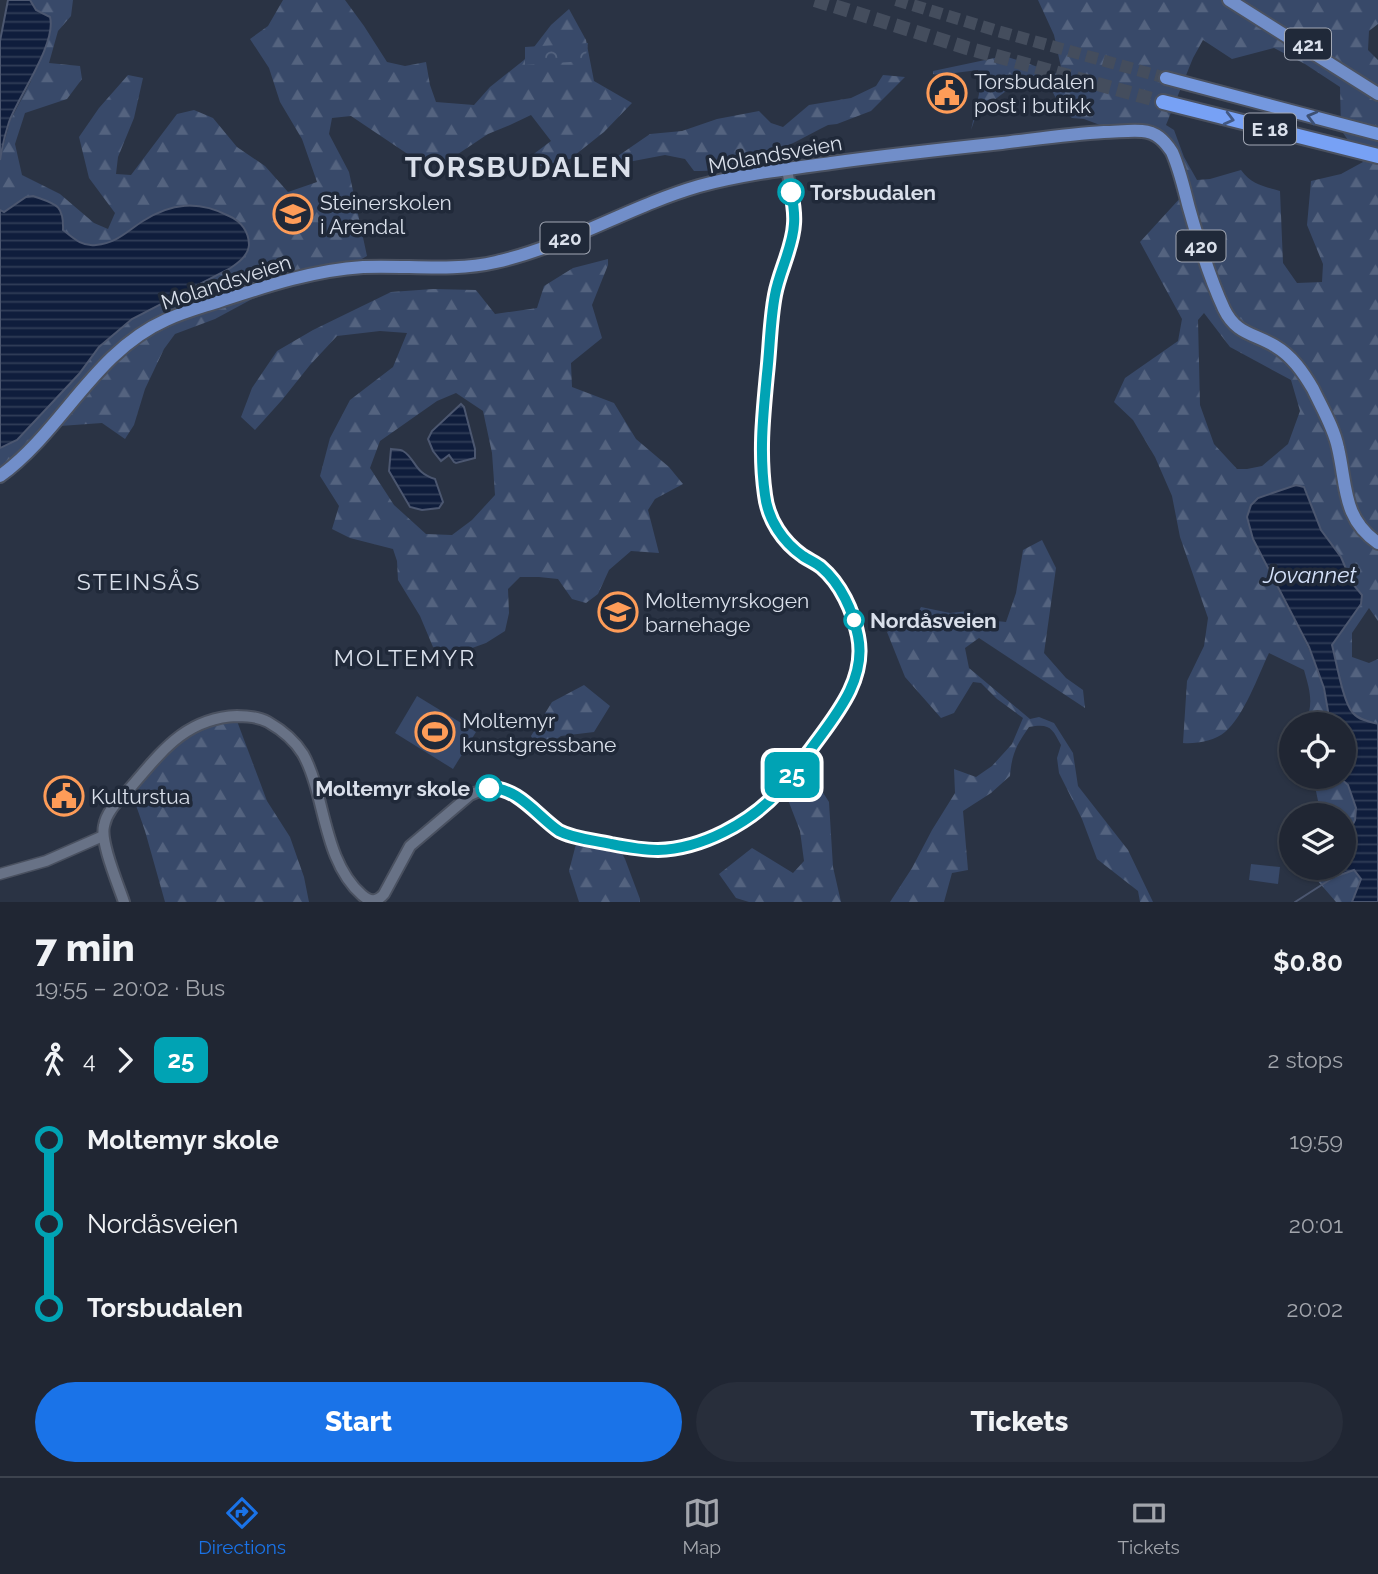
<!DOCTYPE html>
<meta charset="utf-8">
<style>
body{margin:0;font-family:Raleway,sans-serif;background:#282e3b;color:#f1f3f6;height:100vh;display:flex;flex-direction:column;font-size:26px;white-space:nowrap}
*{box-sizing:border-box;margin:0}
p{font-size:23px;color:#a2a5ac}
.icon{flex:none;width:38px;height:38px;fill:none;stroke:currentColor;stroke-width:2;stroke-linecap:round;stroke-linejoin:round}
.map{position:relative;height:902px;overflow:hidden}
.sheet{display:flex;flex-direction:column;background:#202633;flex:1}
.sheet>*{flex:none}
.badge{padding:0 14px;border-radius:10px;font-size:24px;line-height:46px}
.tools{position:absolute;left:1279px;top:712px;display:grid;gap:14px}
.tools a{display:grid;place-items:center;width:77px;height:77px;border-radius:50%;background:#202633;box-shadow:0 2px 5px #0004,0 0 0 2px #3d434e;font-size:35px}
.map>.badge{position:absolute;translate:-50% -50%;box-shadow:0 0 0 4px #fff}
.legs{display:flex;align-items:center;gap:10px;height:77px;padding:0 35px;font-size:23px}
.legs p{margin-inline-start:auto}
.headline{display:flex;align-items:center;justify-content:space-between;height:119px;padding:0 35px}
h1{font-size:38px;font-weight:800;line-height:52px}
.button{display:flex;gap:14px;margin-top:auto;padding:14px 35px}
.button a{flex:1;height:80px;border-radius:42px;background:#1a73e8;color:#fff;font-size:28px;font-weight:800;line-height:80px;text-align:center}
.button a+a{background:#282e3b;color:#f1f3f6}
ul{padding:0 35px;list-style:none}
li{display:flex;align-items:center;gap:24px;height:84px;font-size:26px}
li i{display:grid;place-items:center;width:10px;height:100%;margin:0 9px;background:currentColor}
li i::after{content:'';width:18px;height:18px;margin:-9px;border:5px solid;border-radius:50%;background:#202633}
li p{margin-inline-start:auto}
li:first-child i{background:linear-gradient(#0000 50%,currentColor 0)}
li:last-child i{background:linear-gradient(currentColor 50%,#0000 0)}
.menu{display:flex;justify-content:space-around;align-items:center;height:98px;border-top:2px solid #3d434e;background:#202633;font-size:19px;color:#a2a5ac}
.menu a{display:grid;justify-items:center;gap:4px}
.menu .active{color:#1a73e8}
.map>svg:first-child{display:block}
.green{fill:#384969}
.forest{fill:url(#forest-firs);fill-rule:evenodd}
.park{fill:url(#park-crowns)}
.water{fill:url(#water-rules);stroke:#4c5770;stroke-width:2}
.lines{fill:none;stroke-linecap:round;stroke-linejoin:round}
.stream{stroke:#4c5770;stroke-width:2}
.trunk-tunnel{stroke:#444d5d;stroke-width:12;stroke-dasharray:12 6;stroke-linecap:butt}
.motorway-tunnel{stroke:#444d5d;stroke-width:14;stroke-dasharray:14 7;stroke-linecap:butt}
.tertiary-casing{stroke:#4a5160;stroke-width:13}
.secondary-casing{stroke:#4a5160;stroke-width:14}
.primary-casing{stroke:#4a5160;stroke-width:16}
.trunk-casing{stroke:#4a5160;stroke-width:16}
.motorway-casing{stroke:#4a5160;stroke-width:18}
.tertiary{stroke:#687286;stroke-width:10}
.secondary{stroke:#687286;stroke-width:10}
.primary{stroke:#718ec9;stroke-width:12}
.trunk{stroke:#7498df;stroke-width:12}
.motorway{stroke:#77a1f5;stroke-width:14}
.oneway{stroke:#3d5073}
.oneway2{stroke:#435984}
.line-1-casing{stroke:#fff;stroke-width:16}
.line-1{stroke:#00a3b4;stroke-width:10}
.stop-1-dot{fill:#fff;stroke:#00a3b4;stroke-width:3.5}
.labels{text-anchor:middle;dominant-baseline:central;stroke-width:7;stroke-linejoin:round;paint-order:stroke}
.shield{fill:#202939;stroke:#a2a8b5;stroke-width:2}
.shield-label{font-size:19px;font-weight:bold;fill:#d9dfea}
.poi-label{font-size:21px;fill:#d9dfea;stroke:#202939;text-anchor:start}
.street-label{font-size:21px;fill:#d9dfea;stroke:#202939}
.stop-label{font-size:21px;font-weight:bold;fill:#d9dfea;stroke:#202939;text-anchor:start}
.water-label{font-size:23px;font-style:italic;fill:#d5e2fb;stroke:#202939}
.neighbourhood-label{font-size:23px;letter-spacing:2px;fill:#d9dfea;stroke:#202939}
.district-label{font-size:28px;font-weight:bold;letter-spacing:2px;fill:#d9dfea;stroke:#202939}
</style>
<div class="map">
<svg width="1378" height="902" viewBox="0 0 1378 902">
<defs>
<pattern id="forest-firs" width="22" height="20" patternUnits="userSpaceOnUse" patternTransform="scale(1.75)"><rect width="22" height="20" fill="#384969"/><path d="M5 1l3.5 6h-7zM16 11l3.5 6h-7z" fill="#54637f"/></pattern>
<pattern id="park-crowns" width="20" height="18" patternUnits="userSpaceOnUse" patternTransform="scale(1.75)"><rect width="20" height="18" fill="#384969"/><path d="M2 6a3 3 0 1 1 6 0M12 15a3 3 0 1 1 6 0" fill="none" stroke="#54637f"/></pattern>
<pattern id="water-rules" width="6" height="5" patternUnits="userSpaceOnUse" patternTransform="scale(1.75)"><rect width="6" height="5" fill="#0f1d3c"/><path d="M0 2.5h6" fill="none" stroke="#313d58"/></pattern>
</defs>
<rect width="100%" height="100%" fill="#2a3344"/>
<g class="green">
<path d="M417 696 476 732 453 769 395 733Z"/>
<path d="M1251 864 1280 867 1278 884 1249 880Z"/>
</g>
<g class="forest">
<path d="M30 0H73L71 16 58 31 49 63 80 66 82 79 67 99 25 113 15 144 22 175 60 194 94 223 108 229 115 213 89 178 79 137 99 108 128 75 143 78 134 118 118 157 116 174 131 175 177 114 194 110 213 118 237 147 265 166 288 192 317 182 302 139 280 102 269 68 250 39 268 26 283 0H345L364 26 387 62 405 66 426 62 430 85 436 102 474 105 490 87 524 60 551 25 569 9 586 40 594 81 632 103 604 132 570 159 537 167 531 156 551 141 531 115 510 125 488 134 452 158 439 163 428 160 418 161 351 116 332 118 329 134 349 172 367 256 337 273 312 279 254 298 215 319 175 334 164 349 145 389 134 425 125 439 102 423 60 426 0 474V448L17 440 79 374 99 347 132 319 229 269 144 220C126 233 101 256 77 241 72 238 67 234 63 230 64 212 62 207 44 200 39 198 34 195 28 197 20 199 11 207 4 212L0 210V160L2 151 10 121 30 83 47 42 49 17 36 10Z"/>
<path d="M1038 0H1378V24L1369 31 1368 50 1378 60V621L1369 608 1352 633V657L1369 663 1378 659V724C1370 722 1359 720 1353 713 1343 703 1336 660 1332 644L1361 604 1362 595 1352 583 1341 557 1321 530 1304 487 1253 539C1266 563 1277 588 1290 612 1309 648 1328 683 1328 724H1305C1314 704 1310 691 1304 670L1269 653C1258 676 1244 716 1225 732 1215 741 1196 744 1183 743L1187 681 1204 646 1208 618 1180 537 1172 496 1155 457 1133 420 1114 402 1125 378 1178 341 1182 319 1140 242 1182 196 1167 157 1147 130 1108 128 1084 119 1072 118 1062 109 1052 91 1044 83 1032 79 1018 82 977 113 971 130 979 94 978 70 939 75 933 74V71L1004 56 1024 62 1057 74 1062 72 1054 35ZM1203 40 1232 59 1274 48 1305 64 1340 87 1341 130 1363 162 1341 174 1311 181 1307 225 1323 264 1322 282 1297 283 1283 263 1280 191C1263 186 1252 185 1241 170L1210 179 1197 180 1184 157 1174 130 1166 125 1193 58ZM1204 313 1230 347 1291 380 1300 411 1288 444 1262 466 1247 469H1237L1214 444 1200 405 1198 320Z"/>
<path d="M883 75 905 77 871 111 837 124 828 125C787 146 742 173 694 171L685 159 665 155 623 163 615 158 650 134 682 131 717 119 759 111 771 123 783 127 809 105 851 98 876 86Z"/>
<path d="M608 259V265L592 305 602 338 571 363 572 387 614 403 636 439 669 467 683 484 655 499 648 510 659 553 631 551 609 570 598 594 586 603 572 599 558 579 539 577H520L508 589 509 613 505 631 486 643 461 652 433 647 420 616 398 580 397 561 393 549 350 538 332 529 339 506 320 476 330 438 350 400 393 367 407 333 380 331 337 336 310 365 282 400 255 430 241 417 252 388 277 351 313 330 391 292 433 289 476 290 495 314 537 308 544 286 573 268ZM456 393 483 411 492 453 495 495 472 520 452 535 426 534 394 505 370 468 380 441 437 401Z"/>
<path d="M1042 540 1056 568 1044 653 1066 678 1083 690 1085 708 979 638 965 648 969 668 1030 719 1039 717 1054 723 1073 753 1078 786 1128 850 1153 902H1140L1138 891 1097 859 1082 819 1059 773 1057 758 1061 745C1052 728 1050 723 1029 727 1016 746 1012 753 1010 776L991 793 963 811 968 870 952 873 944 902H890L912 868 932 830 955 793 954 769 976 777 992 766 1012 744 1023 718 997 699 981 683 973 682 954 713 941 718 905 677 887 632 915 618 921 607 950 613 969 611 987 620 1006 622 1016 593 1023 550Z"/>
<path d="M584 685 610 706 594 732 561 736 538 751 531 736 552 702Z"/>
<path d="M225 716 237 721 267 801 290 837 304 877 309 902H165L145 831 131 791 185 732Z"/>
<path d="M798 766H806L829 802 833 867 841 902H749L736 898 719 874 752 848 793 873 804 861 800 831 785 792Z"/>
<path d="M1313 777H1339L1348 785 1356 808 1355 820 1344 842V816L1321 815Z"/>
<path d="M614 839 625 859 640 899V902H579L569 871 576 844Z"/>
<path d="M1312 868C1324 868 1324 875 1334 877L1354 870 1362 879 1352 902H1336L1310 872Z"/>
</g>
<path class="park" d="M588 43 585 61 525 65V47Z"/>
<g class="water">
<path d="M8 0H30L36 10 50 17C57 43 18 97 9 122 5 134 2 147 0 160V41Z"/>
<path d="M33 196C55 204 64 204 63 230 73 238 82 247 96 245 117 243 126 232 143 221 171 203 198 200 229 216 241 221 249 232 249 245 248 256 238 263 229 269L132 319 99 347 79 374 17 440 0 448V210L4 212 26 197Z"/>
<path d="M461 404 464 407 475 449V458L456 463 454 462 449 455 441 461 433 451 428 439 432 431Z"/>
<path d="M391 449C395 450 400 449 403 451 416 459 414 473 435 479L443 502 439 508 422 510 410 507 389 471Z"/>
<path d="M1296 485 1304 487 1321 530 1341 557 1352 583 1362 595 1361 604 1332 645C1336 660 1343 703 1353 713 1359 720 1370 722 1378 724V902H1352L1361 879 1354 870 1334 877H1331L1321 868H1344V842L1355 820 1356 808 1348 785 1339 777H1344V724H1328V711L1324 688 1309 647 1253 539 1247 517 1251 505 1258 498Z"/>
</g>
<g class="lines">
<path class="stream" d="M1295 902 1334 877"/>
<path class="trunk-tunnel" d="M896 0 994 30 1166 78"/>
<path class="motorway-tunnel" d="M815 0 967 48 1163 102"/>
<g class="tertiary-casing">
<path id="tertiary" d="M0 874 46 861 103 836"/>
</g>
<g class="secondary-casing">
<path id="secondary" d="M124 902C118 884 100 842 104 826 107 809 121 799 131 787 162 751 186 718 237 716 247 716 259 717 268 722 282 730 295 741 303 754 308 763 312 774 315 784 326 821 331 868 362 895 370 902 377 902 384 894L410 846 470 795C513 774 528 812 560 831 577 840 645 852 664 849 684 847 702 843 720 834 740 824 760 810 776 794 790 780 800 764 812 748 830 723 853 697 859 666 863 648 858 625 851 609 844 594 833 576 819 567 811 560 801 556 793 548 769 526 763 494 761 462 759 432 765 402 767 372 770 345 770 319 775 293 780 271 792 249 794 227 796 207 790 188 787 169"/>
</g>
<g class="primary-casing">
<g id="primary">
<path d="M1229 0 1378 94"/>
<path d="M0 476C62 431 94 352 166 320 183 312 202 307 220 301 266 286 314 270 363 267 407 265 453 272 496 262 567 246 630 206 699 186 743 174 787 169 831 163 888 155 945 149 1002 143 1036 139 1070 134 1104 132 1116 132 1129 130 1142 131 1156 132 1164 140 1172 152 1180 170 1184 189 1189 208 1198 240 1210 279 1224 309 1236 334 1253 333 1275 346 1292 356 1303 372 1313 389 1322 408 1334 428 1338 448 1347 486 1342 518 1378 543"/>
</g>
</g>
<g class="trunk-casing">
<path id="trunk" d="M1166 78 1378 134"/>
</g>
<g class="motorway-casing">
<path id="motorway" d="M1163 102 1378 156"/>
</g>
<use href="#tertiary" class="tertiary"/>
<use href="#secondary" class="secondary"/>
<use href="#primary" class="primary"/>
<use href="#trunk" class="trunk"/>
<use href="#motorway" class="motorway"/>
</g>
<defs><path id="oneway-chevron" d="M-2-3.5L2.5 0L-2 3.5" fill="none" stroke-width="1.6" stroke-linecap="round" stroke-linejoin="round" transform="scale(1.75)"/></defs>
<use class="oneway" href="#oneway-chevron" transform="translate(1312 117) rotate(-165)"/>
<use class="oneway2" href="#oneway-chevron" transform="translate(1229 119) rotate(14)"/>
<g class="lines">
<g class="line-1-casing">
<path id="line-1" d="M489 788C518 787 537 816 559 831 574 839 594 840 611 844 626 847 642 850 658 850 701 849 750 823 779 791 790 778 800 763 811 749 835 716 867 680 858 636 853 611 841 584 821 567 816 563 809 560 803 556 783 542 768 520 765 495 759 453 763 416 767 374 770 348 770 321 775 295 779 272 793 247 794 224 795 213 793 202 791 192"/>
</g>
<use href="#line-1" class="line-1"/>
</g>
<defs>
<g id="civic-ring" transform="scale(2.0125)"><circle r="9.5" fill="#202939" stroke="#fe9c58" stroke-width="1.5"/><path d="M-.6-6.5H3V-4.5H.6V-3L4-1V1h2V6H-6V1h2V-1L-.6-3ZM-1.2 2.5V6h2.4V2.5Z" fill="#fe9c58"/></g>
<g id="school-ring" transform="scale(2.0125)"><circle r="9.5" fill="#202939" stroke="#fe9c58" stroke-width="1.5"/><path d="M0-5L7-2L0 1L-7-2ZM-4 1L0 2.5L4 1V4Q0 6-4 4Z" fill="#fe9c58"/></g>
<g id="stadium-ring" transform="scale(2.0125)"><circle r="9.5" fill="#202939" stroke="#fe9c58" stroke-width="1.5"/><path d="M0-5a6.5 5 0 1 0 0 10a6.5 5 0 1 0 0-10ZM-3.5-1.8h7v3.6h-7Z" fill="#fe9c58"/></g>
</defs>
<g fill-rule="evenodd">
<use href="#civic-ring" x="947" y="93"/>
<use href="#school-ring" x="293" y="214"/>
<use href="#school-ring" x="618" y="612"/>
<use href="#stadium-ring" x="435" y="732"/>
<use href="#civic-ring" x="64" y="796"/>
</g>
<g class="stop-1-dot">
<circle cx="791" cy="192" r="12"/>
<circle cx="854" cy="620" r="9"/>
<circle cx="489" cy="788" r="12"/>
</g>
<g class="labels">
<g class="shield">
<rect x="1285" y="28.5" width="46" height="31" rx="5"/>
<rect x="1244" y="113.5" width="52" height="31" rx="5"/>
<rect x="540.5" y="222.5" width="49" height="31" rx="5"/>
<rect x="1176.5" y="230.5" width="49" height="31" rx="5"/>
</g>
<g class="shield-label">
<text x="1308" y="44">421</text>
<text x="1270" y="129">E 18</text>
<text x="565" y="238">420</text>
<text x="1201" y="246">420</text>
</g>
<g class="poi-label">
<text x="974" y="81">Torsbudalen<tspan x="974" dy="24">post i butikk</tspan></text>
<text x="320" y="202">Steinerskolen<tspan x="320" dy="24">i Arendal</tspan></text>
<text x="645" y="600">Moltemyrskogen<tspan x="645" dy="24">barnehage</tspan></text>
<text x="462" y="720">Moltemyr<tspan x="462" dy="24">kunstgressbane</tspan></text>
<text x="91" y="796">Kulturstua</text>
</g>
<g class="street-label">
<text transform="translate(775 154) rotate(-10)">Molandsveien</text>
<text transform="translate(226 282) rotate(-18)">Molandsveien</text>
</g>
<g class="stop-label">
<text x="810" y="192">Torsbudalen</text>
<text x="870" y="620">Nordåsveien</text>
<text x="470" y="788" text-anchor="end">Moltemyr skole</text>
</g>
<g class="water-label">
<text x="1310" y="574">Jovannet</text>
</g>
<g class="neighbourhood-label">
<text x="139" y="581">STEINSÅS</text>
<text x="405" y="657">MOLTEMYR</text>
</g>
<g class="district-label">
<text x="519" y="167">TORSBUDALEN</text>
</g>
</g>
</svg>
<div class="tools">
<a><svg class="icon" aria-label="locate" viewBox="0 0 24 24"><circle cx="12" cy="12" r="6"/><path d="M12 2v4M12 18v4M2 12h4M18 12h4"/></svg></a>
<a><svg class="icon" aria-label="layers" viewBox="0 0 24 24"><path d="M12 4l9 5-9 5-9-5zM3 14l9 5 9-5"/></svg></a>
</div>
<b class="badge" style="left:792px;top:775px;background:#00a3b4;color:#fff">25</b>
</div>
<section class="sheet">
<div class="headline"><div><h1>7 min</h1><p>19:55 – 20:02 · Bus</p></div><b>$0.80</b></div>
<div class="legs"><svg class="icon" aria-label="walk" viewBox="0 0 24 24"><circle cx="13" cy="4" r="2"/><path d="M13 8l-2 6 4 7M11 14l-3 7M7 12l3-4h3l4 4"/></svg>4<svg class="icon" aria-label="forward" viewBox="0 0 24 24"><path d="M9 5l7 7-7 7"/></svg><b class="badge" style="background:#00a3b4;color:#fff">25</b><p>2 stops</p></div>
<ul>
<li><i style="color:#00a3b4"></i><b>Moltemyr skole</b><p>19:59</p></li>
<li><i style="color:#00a3b4"></i><span>Nordåsveien</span><p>20:01</p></li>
<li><i style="color:#00a3b4"></i><b>Torsbudalen</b><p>20:02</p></li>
</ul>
<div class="button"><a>Start</a><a>Tickets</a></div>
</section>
<nav class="menu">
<a class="active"><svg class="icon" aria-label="directions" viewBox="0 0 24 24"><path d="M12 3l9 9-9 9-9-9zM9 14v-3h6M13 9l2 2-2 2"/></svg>Directions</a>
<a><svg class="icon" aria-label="map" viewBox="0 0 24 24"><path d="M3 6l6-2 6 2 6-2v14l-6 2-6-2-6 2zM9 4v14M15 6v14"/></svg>Map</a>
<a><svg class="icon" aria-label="tickets" viewBox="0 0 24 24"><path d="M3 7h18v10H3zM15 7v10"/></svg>Tickets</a>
</nav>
